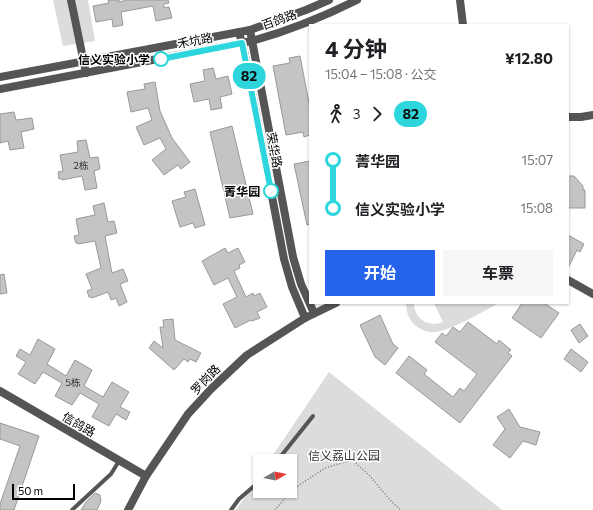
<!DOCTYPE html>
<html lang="zh">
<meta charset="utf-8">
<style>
body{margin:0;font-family:Commissioner,"Noto Sans SC",sans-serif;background:#f6f6f6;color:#202124;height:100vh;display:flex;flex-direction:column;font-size:15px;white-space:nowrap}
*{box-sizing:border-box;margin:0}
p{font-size:13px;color:#757577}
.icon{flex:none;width:22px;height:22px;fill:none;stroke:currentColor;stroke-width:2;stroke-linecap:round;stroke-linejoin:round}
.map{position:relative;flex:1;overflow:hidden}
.panel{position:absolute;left:309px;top:24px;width:260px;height:280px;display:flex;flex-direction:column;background:#fff;border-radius:0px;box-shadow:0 1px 3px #0004}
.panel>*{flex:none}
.badge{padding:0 8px;border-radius:13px;font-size:14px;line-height:26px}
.needle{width:26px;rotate:80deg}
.controls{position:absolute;left:253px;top:454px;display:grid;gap:8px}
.controls a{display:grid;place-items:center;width:44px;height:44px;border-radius:0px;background:#fff;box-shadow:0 1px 3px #0004;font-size:20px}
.scale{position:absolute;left:12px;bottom:10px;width:63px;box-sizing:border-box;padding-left:4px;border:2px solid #000;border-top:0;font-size:11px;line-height:14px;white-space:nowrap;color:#000;-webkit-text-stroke:3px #fff;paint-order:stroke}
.map>.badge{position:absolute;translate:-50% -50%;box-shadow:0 0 0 2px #fff}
.legs{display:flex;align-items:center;gap:6px;height:44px;padding:0 16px;font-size:13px}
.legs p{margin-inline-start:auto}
.head{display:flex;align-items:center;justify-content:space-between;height:68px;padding:0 16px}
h1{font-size:22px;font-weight:700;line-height:30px}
.cta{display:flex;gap:8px;margin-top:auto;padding:8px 16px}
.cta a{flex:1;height:46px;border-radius:0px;background:#2563eb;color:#fff;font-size:16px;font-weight:700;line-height:46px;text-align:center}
.cta a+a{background:#f6f6f6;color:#202124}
ul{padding:0 16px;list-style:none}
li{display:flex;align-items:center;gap:14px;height:48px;font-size:15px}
li i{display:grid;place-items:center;width:6px;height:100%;margin:0 5px;background:currentColor}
li i::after{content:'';width:10px;height:10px;margin:-5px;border:3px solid;border-radius:50%;background:#fff}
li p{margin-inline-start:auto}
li:first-child i{background:linear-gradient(#0000 50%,currentColor 0)}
li:last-child i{background:linear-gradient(currentColor 50%,#0000 0)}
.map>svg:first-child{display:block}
.green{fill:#dcdcdc}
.building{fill:#c4c4c4;stroke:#999}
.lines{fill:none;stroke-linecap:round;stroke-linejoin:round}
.path{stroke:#777;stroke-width:1.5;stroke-dasharray:1 2;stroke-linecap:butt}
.service{stroke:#555;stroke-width:4}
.minor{stroke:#555;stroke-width:8}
.tertiary{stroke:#555;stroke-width:8}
.line-1-casing{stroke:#fff;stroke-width:9}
.line-1{stroke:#2cd6dc;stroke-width:6}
.stop-1-dot{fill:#fff;stroke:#2cd6dc;stroke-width:2}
.labels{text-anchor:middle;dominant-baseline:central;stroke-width:3;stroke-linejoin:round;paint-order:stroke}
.number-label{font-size:10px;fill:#313131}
.street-label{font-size:12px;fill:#000;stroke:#fff}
.stop-label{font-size:12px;font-weight:bold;fill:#000;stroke:#fff;text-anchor:end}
.park-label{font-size:12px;fill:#333;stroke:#fff}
</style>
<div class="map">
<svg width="593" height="510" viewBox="0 0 593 510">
<rect width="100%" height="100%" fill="#fff"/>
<g class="green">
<path d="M53 0H88L95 41 63 46Z"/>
<path d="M406 303H414C414 319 429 328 443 322L434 303H499C486 310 448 332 435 332 427 333 419 329 413 323 408 317 406 310 406 303Z"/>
<path d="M329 372 502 510H236L260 474V491H290V461H269Z"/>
</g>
<g class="building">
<path d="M108 0H119V2L127 0H168L169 3 164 4V8L169 7 172 18 156 21 153 6 121 12 123 25 113 27 112 19 96 22 93 6 109 3Z"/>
<path d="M300 56 310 108V135L304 137 303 132 286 135 273 66 290 63 289 58Z"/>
<path d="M213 68 216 79 228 76 232 94 220 97 222 108 211 110 209 99 194 102 190 84 205 81 203 70Z"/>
<path d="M155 82 160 111 172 138 190 162 181 169 178 165 164 175 152 160 166 149 160 138 144 145 136 127 152 120 148 108 131 112 127 92 145 89 144 84Z"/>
<path d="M14 112 16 120 32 118 34 129 21 132 24 148 10 150 8 141 0 143V114Z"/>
<path d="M232 126 253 214 230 218 210 132Z"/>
<path d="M86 140 90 158 98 157 100 169 94 171 97 188 85 190 82 176 62 180 61 178 59 179 58 172 63 171 60 155 78 152 77 141Z"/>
<path d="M310 161V224L307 225 294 164Z"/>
<path d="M568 176H574L583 186V190H585V208H568Z"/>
<path d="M195 189 205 225 195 228 193 223 180 227 172 201 186 197 184 192Z"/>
<path d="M104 203 108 222 114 221 117 233 105 236 112 273 123 269 128 281 120 284 127 302 119 306 116 298 111 300 108 292 92 298 91 297H89L87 291 92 289 86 274 101 268 95 241 78 244V243H76L74 236 79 235 76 219 95 215 93 206Z"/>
<path d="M568 235 584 244 580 252 577 250 568 268Z"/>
<path d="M225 248 228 253 238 248 245 262 239 265 240 268 234 271 246 297 253 293 254 296 260 293 267 307 257 312 260 318 252 321 251 320 235 328 223 304 237 297 228 278 214 285 202 261Z"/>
<path d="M4 274 7 293 0 294V275Z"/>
<path d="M522 303H544L559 313 541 338 512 318Z"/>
<path d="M380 315 393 344 398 348 385 365 375 357 360 325Z"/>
<path d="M173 319 175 340 201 353 196 362 190 359 188 362 184 359 174 370 149 348 154 341 163 348 160 327H164L163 320Z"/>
<path d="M468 322 497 344 499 340 511 350 508 353 512 356 460 423 396 373 409 356 427 370 424 374 453 397 460 388 464 391 477 374 435 342 442 333 446 336 453 327 460 332Z"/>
<path d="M580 324 588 336 579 343 571 330Z"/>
<path d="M38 339 55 349 47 364 66 376 75 360 92 370 84 386 103 397 112 382 129 392 120 407 130 412 126 420 116 414 109 426 92 417 99 404 80 393 72 405 55 396 62 383 43 372 35 384 18 374 26 362 16 356 20 349 30 355Z"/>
<path d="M571 349 588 362 581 372 564 359Z"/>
<path d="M509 409 520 427 540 432 536 445 523 441 510 458 493 445 505 429 497 417Z"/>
<path d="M0 423 39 436 14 510H0V504L20 446 0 439Z"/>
<path d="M95 493 100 495 101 501 97 510H81L86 502Z"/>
</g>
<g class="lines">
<path class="path" d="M275 510 292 490 325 468 352 460 370 476 390 500 401 510"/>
<g class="service">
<path d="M277 461 313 416"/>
<path d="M72 510 111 474 119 461"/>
<path d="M231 510 239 499 260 481"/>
</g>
<path class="minor" d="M71 0 86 73"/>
<g class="tertiary">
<path d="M460 0 463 25"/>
<path d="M250 30 293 257 301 284 314 313"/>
<path d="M239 32 245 55 284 259 292 287 305 318"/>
<path d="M0 77 250 30 306 10 329 0"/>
<path d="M0 89 252 41C288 31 323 17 357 0"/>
<path d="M568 117H581L593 115"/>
<path d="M568 280 593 294"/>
<path d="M0 391 146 476"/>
<path d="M128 510 146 476 188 414 211 389 247 355 305 318 336 303"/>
</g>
</g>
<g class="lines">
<g class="line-1-casing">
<path id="line-1" d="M161 59 242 43 271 191"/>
</g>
<use href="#line-1" class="line-1"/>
</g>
<g class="stop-1-dot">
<circle cx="161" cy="59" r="7"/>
<circle cx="271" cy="191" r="7"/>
</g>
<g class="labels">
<g class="number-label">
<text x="81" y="165">2栋</text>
<text x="73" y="382">5栋</text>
</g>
<g class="street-label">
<text transform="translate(279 19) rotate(-20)">百鸽路</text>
<text transform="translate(195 40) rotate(-11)">禾坑路</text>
<text transform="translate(275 150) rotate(79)">荣华路</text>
<text transform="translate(205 379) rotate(-46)">罗岗路</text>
<text transform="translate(79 424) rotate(30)">信鸽路</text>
</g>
<g class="stop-label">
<text x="150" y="59">信义实验小学</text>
<text x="260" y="191">菁华园</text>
</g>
<g class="park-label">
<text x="344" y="455">信义荔山公园</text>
</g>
</g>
</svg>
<div class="controls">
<a><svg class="needle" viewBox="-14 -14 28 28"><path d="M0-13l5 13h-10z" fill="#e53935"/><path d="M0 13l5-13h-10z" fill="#757577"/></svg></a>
</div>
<div class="scale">50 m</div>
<b class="badge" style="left:249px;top:76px;background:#2cd6dc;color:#111">82</b>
<section class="panel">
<div class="head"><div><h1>4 分钟</h1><p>15:04 – 15:08 · 公交</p></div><b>¥12.80</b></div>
<div class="legs"><svg class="icon" aria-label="walk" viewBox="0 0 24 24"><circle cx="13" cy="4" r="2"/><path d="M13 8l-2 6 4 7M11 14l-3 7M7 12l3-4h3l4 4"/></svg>3<svg class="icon" aria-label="forward" viewBox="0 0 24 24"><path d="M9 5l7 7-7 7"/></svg><b class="badge" style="background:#2cd6dc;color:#111">82</b></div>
<ul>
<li><i style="color:#2cd6dc"></i><b>菁华园</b><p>15:07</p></li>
<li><i style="color:#2cd6dc"></i><b>信义实验小学</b><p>15:08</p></li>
</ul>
<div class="cta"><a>开始</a><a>车票</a></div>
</section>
</div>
